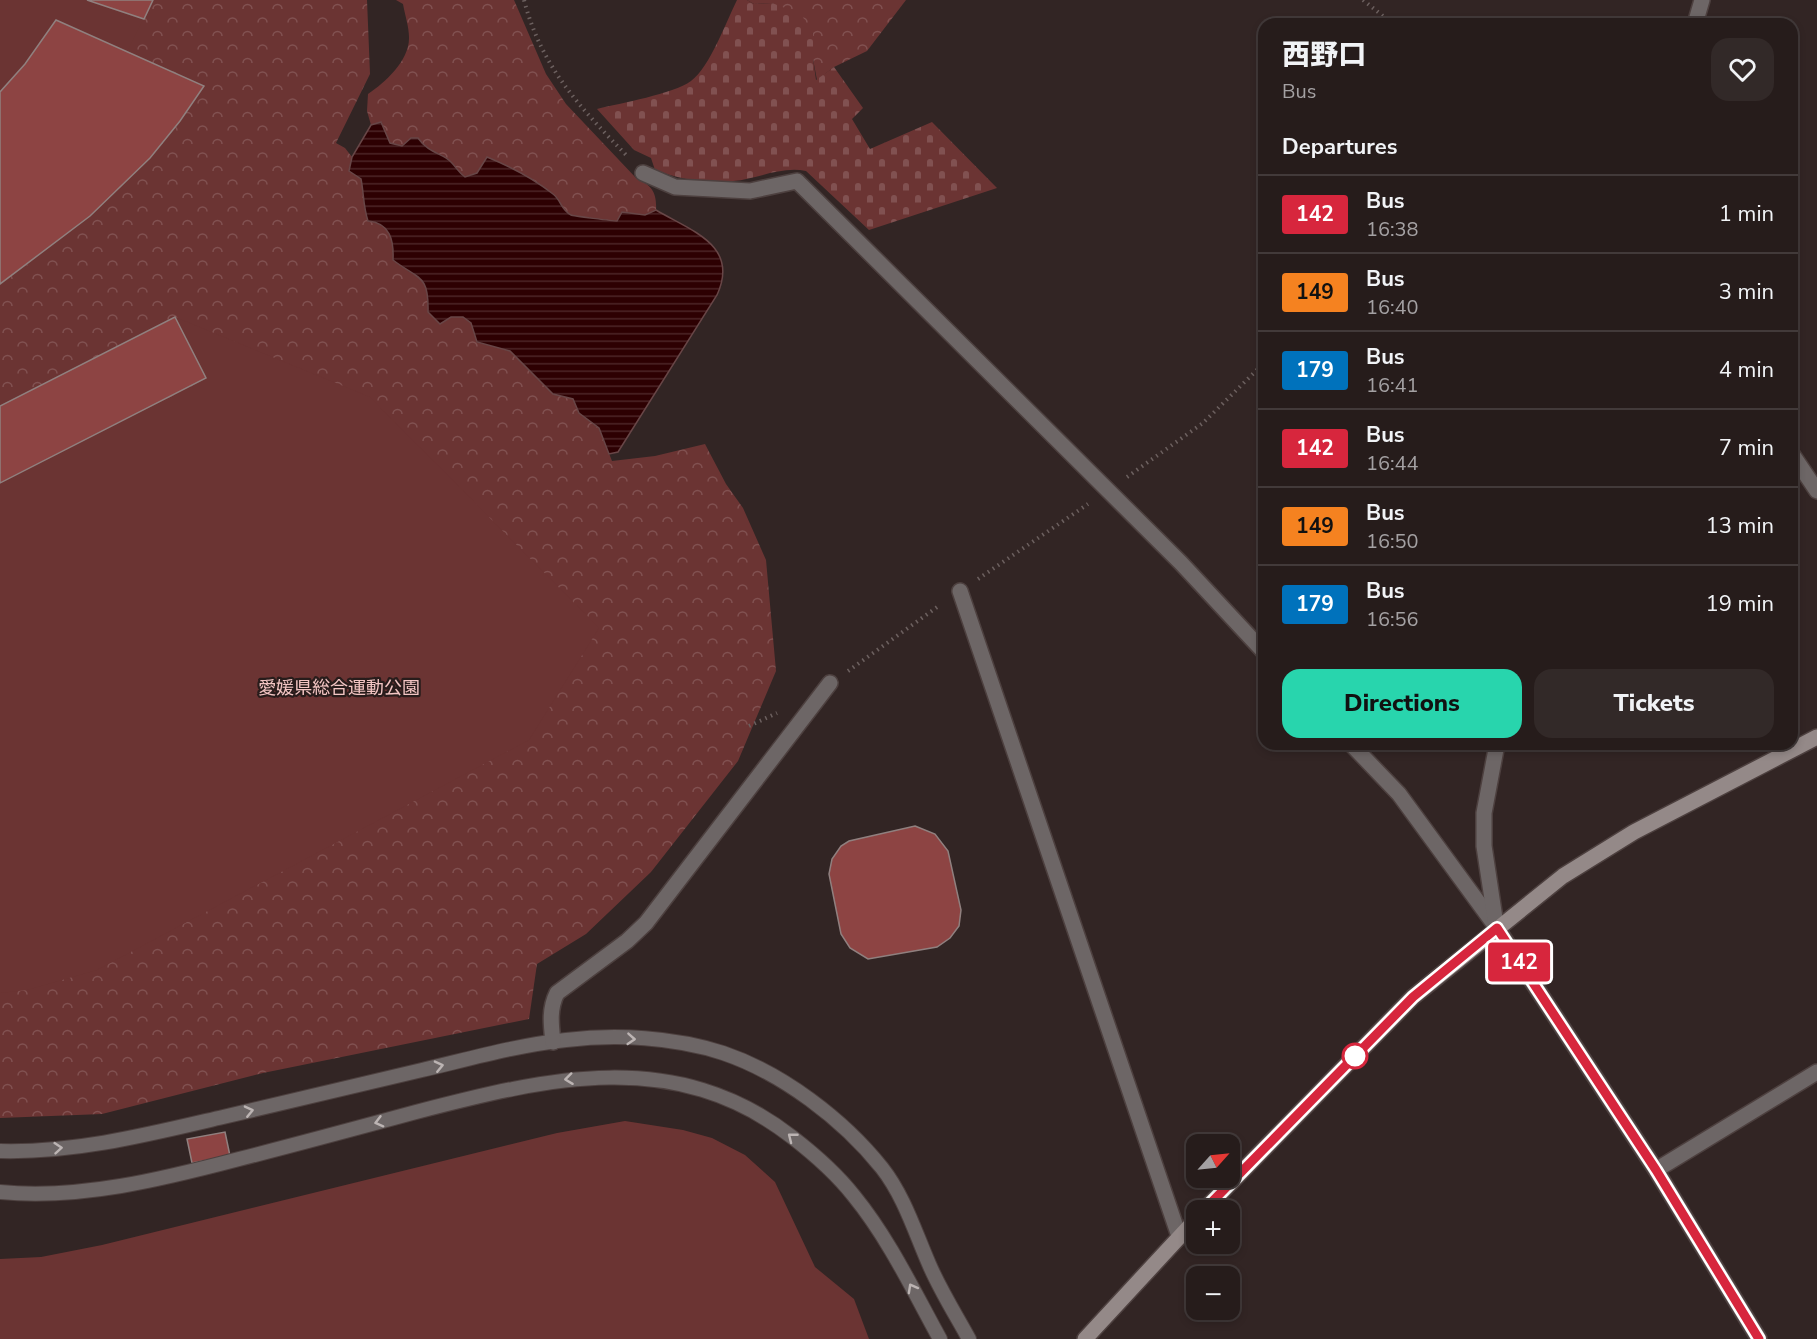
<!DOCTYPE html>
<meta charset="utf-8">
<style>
body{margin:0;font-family:"Nunito Sans","Noto Sans JP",sans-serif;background:#322928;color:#f1f3f6;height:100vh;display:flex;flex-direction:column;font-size:22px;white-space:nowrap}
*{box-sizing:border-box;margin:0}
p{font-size:20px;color:#a4a1a3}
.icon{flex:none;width:33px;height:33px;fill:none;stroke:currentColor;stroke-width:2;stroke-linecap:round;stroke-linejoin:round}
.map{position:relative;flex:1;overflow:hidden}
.drawer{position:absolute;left:1258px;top:18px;width:540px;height:732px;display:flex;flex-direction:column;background:#261c1b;border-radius:18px;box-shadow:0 3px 9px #0003,0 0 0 2px #423a3a}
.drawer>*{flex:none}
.badge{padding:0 12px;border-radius:4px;font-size:21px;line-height:39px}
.needle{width:39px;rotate:63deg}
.fabs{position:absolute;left:1186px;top:1134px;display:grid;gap:12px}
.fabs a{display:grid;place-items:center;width:54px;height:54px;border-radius:12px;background:#261c1b;box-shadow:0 3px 9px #0003,0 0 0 2px #423a3a;font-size:30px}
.map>.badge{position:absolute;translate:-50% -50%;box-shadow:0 0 0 3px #fff}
h2{padding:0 24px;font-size:22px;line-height:54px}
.round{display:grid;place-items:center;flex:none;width:63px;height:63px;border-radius:18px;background:#322928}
.overview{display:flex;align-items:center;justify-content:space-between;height:102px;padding:0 24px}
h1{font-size:28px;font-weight:800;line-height:45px}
.primary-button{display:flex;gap:12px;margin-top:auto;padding:12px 24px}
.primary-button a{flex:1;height:69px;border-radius:18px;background:#28d5ad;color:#111;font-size:24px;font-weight:800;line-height:69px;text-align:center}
.primary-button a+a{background:#322928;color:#f1f3f6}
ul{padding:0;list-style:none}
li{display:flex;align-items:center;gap:18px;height:78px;padding:0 24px;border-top:2px solid #423a3a}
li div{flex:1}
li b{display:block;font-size:22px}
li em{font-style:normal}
li .badge{min-width:66px;font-weight:700;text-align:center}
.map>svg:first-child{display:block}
.forest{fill:url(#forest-crowns)}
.cemetery{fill:url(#cemetery-stones)}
.garden{fill:#6b3433}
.water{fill:url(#water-rules);stroke:#684647;stroke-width:1.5}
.building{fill:#8d4443;stroke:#90807f;stroke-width:1.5}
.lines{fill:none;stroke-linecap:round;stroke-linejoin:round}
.lane-casing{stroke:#4d403f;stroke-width:16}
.street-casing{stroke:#4d403f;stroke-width:18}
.secondary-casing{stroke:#4d403f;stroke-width:18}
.path{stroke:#6c605f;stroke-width:4;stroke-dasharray:1.5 4.5;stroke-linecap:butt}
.lane{stroke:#6d6666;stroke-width:14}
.street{stroke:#6d6666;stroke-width:15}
.secondary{stroke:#948988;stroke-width:15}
.oneway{stroke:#bcb4b3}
.line-casing{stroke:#fff;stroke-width:14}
.line{stroke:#d7263d;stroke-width:9}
.stop-dot{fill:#fff;stroke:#d7263d;stroke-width:3}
.labels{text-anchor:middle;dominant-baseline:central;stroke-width:4.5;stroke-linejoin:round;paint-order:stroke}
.park-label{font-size:18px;fill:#f3c5c3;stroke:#281c1b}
</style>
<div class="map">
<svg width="1817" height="1339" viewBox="0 0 1817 1339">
<defs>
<pattern id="forest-crowns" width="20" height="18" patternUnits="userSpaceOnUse" patternTransform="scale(1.5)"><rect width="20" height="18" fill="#6b3433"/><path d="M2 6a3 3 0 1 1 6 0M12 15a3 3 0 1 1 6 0" fill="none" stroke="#815151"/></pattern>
<pattern id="cemetery-stones" width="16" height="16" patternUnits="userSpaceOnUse" patternTransform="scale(1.5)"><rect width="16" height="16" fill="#6b3433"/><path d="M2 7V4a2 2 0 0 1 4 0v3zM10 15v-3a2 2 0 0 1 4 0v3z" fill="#815151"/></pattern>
<pattern id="water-rules" width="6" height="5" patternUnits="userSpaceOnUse" patternTransform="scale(1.5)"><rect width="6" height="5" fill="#2d0002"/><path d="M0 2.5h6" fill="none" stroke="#4c2527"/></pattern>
</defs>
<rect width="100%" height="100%" fill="#322524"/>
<g class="forest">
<path d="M0 0H367L370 74 336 143 345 148 352 157 349 171 361 179 364 195 378 222 387 227 408 271 423 279 429 297V313L451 317H463L471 323 477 342 510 351 553 394 573 398 579 413 599 428 612 461 655 456 705 444 726 484 743 508 766 560 776 671 738 761 651 872 586 934 537 964 529 1019 263 1073 102 1114 0 1118Z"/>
<path d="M396 0H514L546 74 566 104 636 178C652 185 657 193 656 210L645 215 622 212 617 221C613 221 573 216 571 215 561 210 561 200 553 194 534 179 509 166 487 158L477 173 465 177C458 172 456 167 451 162 443 153 429 153 418 138L402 146 390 143 381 122 371 125 367 111 368 94C385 83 410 60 409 37 409 27 405 15 403 4Z"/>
<path d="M747 0H906L867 51 834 67 817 80 813 59V34L772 3 754 4Z"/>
</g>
<path class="cemetery" d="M737 0H747L754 4 772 3 801 14 813 34V59L816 80 834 67 863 108 852 119 870 149 932 122 997 188 869 230 806 171C781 166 757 179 733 181 707 184 679 179 655 170L651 158 634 150 597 109C621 103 673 94 691 81 710 67 726 22 737 0Z"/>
<g class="garden">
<path d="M0 0H153L127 52 204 86C149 167 79 229 0 284Z"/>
<path d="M175 317 370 397 599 628 529 740 97 970 27 990 0 993V483L206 379Z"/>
<path d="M625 1121 683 1130 712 1138 745 1155 775 1182 815 1267 854 1299 869 1339H0V1259L41 1257 102 1245 557 1133Z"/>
</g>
<path class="water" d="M381 122 390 143 402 146 411 138H418C429 154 443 153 451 162 456 167 458 172 465 177L477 173 487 157C509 166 534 179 553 194 561 200 561 210 571 215 573 216 613 221 617 221L622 212 645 215 656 210C691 231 740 245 717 295L618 452 609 454 599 428 579 413 573 399 553 394 510 351 477 342 471 323 463 317H451L440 324 428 312C429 274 419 280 393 260 394 240 390 223 368 221 363 206 364 194 361 179L349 171 352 157 371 125Z"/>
<g class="building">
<path d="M87 0H153L144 19Z"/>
<path d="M56 20 204 86 180 121 150 158 90 216 0 284V92L25 64Z"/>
<path d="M175 317 206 378 0 483V406Z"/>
<path d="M915 826 935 834 948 851 961 910 959 926 950 938 937 947 868 959 850 948 841 934 829 874 832 859 841 846 849 841Z"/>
<path d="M225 1132 230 1156 192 1163 187 1139Z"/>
</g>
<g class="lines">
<g class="lane-casing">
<g id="lane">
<path d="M0 1151C76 1153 150 1134 223 1117 289 1101 356 1086 422 1070 469 1059 518 1045 566 1040 616 1034 674 1037 723 1053 782 1073 843 1119 882 1168 904 1196 915 1232 929 1264 940 1290 956 1315 969 1339"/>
<path d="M0 1192C79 1200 163 1179 239 1159 298 1144 357 1128 416 1112 547 1078 675 1046 792 1137 814 1154 836 1173 854 1196 889 1239 913 1290 940 1339"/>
</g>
</g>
<g class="street-casing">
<g id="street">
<path d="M1695 24 1702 0"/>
<path d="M643 173 675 187 750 191 797 181 1181 563 1264 652"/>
<path d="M1792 454 1817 491"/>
<path d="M960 591 1179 1236"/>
<path d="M1351 744 1399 794 1497 928 1656 1170 1759 1339"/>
<path d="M1496 925 1484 846V813L1497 744"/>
<path d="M553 1042C551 1024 549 1009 557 993L627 941 646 923 830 683"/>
<path d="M1656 1170 1817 1072"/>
</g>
</g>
<g class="secondary-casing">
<g id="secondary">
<path d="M1204 1210 1413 997 1563 876 1634 832 1817 737"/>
<path d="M1085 1339 1197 1218"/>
</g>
</g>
<g class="path">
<path d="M524 0C542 69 581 108 628 157"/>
<path d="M1363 0 1393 24"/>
<path d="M1127 477 1203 423 1264 363"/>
<path d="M978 579 1088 504"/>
<path d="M848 671 940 605"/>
<path d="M749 726 777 713"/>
</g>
<use href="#lane" class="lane"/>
<use href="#street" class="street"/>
<use href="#secondary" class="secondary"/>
</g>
<defs><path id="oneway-chevron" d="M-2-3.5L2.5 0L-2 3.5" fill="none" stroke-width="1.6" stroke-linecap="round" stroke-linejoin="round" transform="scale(1.5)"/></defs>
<g class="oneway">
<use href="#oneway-chevron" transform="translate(631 1039) rotate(4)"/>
<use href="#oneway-chevron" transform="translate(439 1066) rotate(-13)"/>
<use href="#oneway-chevron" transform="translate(569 1079) rotate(173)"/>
<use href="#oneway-chevron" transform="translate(249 1111) rotate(-13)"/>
<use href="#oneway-chevron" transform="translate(379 1122) rotate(165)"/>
<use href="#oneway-chevron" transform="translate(792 1137) rotate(-142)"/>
<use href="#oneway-chevron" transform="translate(58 1148) rotate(-5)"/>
<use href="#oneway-chevron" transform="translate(912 1288) rotate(-119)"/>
</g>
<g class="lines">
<g class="line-casing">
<path id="line" d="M1204 1210 1413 997 1497 928 1656 1170 1759 1339"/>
</g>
<use href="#line" class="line"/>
</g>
<circle class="stop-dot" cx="1355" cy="1056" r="12"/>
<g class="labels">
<g class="park-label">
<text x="339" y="688">愛媛県総合運動公園</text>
</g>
</g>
</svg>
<div class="fabs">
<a><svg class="needle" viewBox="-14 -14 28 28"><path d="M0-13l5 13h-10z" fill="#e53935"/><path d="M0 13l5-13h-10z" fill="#a4a1a3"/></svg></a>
<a>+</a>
<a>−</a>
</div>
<b class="badge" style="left:1519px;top:962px;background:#d7263d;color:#fff">142</b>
<section class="drawer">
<div class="overview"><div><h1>西野口</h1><p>Bus</p></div><a class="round"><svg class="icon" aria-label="heart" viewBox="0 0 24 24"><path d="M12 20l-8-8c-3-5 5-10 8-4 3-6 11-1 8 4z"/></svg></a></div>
<h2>Departures</h2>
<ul>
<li><span class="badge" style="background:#d7263d;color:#fff">142</span><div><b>Bus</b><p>16:38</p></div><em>1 min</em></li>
<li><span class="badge" style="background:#f58220;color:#111">149</span><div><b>Bus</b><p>16:40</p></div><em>3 min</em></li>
<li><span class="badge" style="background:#0072bc;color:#fff">179</span><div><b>Bus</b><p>16:41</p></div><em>4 min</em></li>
<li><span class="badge" style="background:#d7263d;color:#fff">142</span><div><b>Bus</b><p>16:44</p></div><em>7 min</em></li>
<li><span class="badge" style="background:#f58220;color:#111">149</span><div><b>Bus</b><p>16:50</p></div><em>13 min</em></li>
<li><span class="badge" style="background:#0072bc;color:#fff">179</span><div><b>Bus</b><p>16:56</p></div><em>19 min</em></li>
</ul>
<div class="primary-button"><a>Directions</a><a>Tickets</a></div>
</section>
</div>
